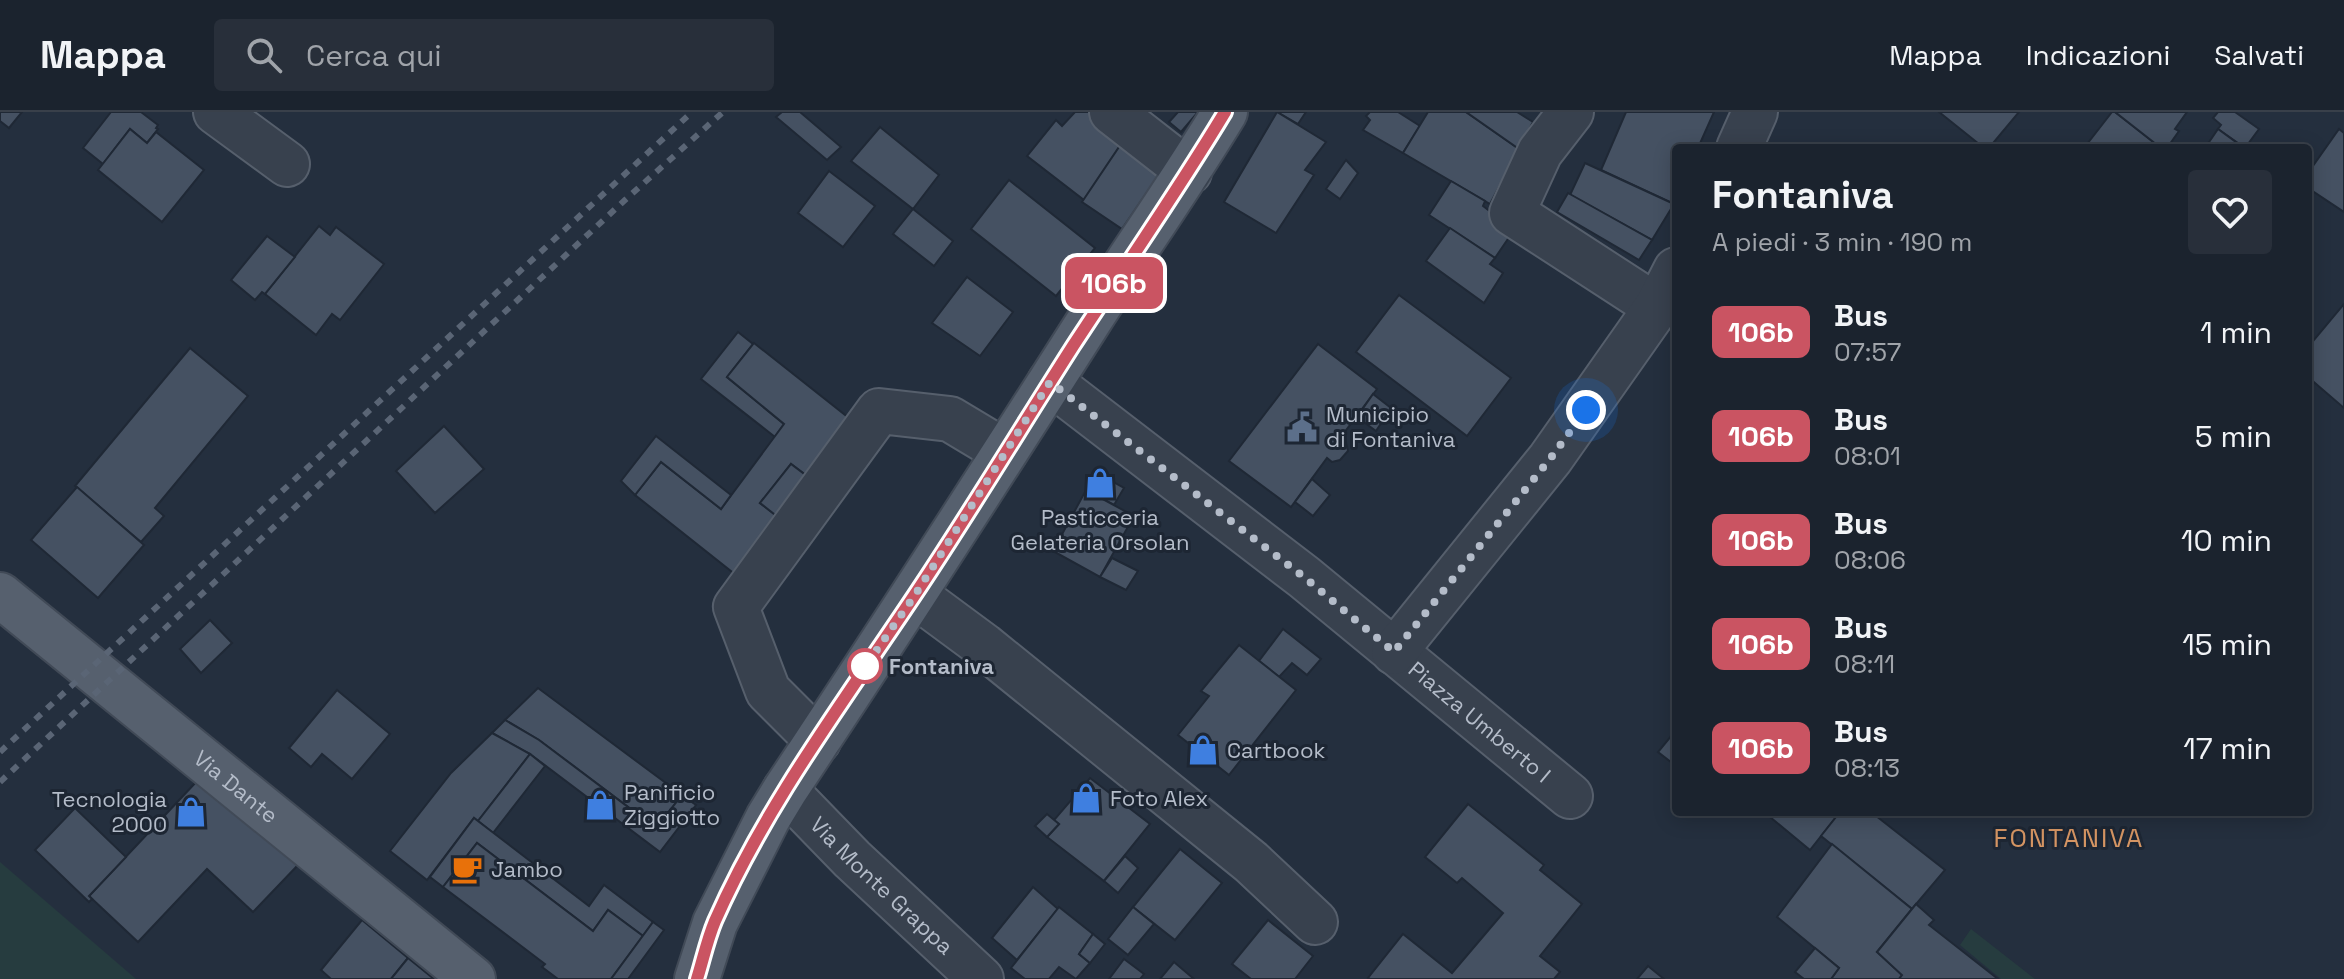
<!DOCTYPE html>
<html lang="it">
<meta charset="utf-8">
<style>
body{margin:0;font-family:"Space Grotesk",sans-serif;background:#282f3a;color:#f1f3f6;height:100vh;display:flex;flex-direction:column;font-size:30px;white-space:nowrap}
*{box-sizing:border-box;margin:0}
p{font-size:26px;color:#a0a4aa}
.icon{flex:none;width:44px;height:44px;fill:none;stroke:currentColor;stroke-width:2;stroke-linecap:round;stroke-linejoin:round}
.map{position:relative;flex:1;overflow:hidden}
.details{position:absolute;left:1672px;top:32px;width:640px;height:672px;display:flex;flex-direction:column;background:#1b232e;border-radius:8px;box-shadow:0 4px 20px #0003,0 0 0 2px #39404a}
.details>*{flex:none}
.badge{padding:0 16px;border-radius:12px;font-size:28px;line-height:52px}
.you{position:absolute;width:40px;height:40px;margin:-20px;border:6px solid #fff;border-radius:50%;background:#1a73e8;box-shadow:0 0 0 12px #1a73e833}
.map>.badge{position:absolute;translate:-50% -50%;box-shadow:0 0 0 4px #fff}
.round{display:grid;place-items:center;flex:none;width:84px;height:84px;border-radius:8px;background:#282f3a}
.summary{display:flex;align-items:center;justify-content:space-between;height:136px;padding:0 40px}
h1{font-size:38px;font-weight:700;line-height:60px}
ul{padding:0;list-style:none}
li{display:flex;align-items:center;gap:24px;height:104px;padding:0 40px}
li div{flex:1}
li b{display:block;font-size:30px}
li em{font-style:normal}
li .badge{min-width:88px;font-weight:700;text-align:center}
header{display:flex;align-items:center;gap:48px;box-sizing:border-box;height:112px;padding:0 40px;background:#1b232e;border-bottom:2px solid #39404a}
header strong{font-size:38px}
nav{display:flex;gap:44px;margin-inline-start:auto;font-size:28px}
.search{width:560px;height:72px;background:#282f3a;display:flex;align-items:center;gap:20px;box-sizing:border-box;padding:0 28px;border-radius:8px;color:#a0a4aa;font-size:30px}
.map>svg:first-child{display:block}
.green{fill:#263c3f}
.building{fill:#455162;stroke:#1f2835;stroke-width:2}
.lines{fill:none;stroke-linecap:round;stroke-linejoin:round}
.minor-casing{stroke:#565f6c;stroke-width:48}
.major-casing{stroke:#414a57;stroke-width:48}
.minor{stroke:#38414e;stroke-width:44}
.major{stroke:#56606e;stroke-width:44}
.rail{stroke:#5a6575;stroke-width:6;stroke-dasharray:8 8;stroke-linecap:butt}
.line-casing{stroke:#fff;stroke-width:18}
.line{stroke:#ca5462;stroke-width:12}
.walk{stroke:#b4bcc9;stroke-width:8;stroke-dasharray:0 14.4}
.stop-dot{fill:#fff;stroke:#ca5462;stroke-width:4}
.labels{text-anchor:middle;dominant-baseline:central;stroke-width:6;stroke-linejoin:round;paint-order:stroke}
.poi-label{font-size:22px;fill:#b4bcc9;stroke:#1d2633;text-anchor:start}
.stop-label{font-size:22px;font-weight:bold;fill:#b4bcc9;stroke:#1d2633;text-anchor:start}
.street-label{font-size:22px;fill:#b4bcc9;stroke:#1d2633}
.quarter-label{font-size:26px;letter-spacing:2px;fill:#d59563;stroke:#1d2633}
</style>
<header>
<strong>Mappa</strong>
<div class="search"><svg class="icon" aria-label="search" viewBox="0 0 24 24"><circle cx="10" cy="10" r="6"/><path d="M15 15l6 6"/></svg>Cerca qui</div>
<nav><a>Mappa</a><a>Indicazioni</a><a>Salvati</a></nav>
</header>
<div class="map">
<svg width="2344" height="867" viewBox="0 0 2344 867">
<rect width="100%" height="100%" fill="#242f3e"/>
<g class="green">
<path d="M0 750 136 867H0Z"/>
<path d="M1971 817 2035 867H2001L1960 833Z"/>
</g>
<g class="building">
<path d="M0 0H22L9 16 0 9Z"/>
<path d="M111 0H141L158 13 156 16 158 17 147 31 130 17 103 52 83 36Z"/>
<path d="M782 0H800L841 35 827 48 776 5Z"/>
<path d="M1075 0H1089L1123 30 1084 88 1027 44 1056 8 1062 14Z"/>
<path d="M1178 0H1198L1181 20 1169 10Z"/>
<path d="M1277 0H1306L1298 12Z"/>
<path d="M1277 0 1326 30 1305 58 1314 63 1276 121 1224 90Z"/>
<path d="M1370 0H1398L1420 14 1403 41 1363 18 1370 8 1366 4Z"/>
<path d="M1428 0H1466L1519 37 1490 92 1403 41Z"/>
<path d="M1466 0H1517L1533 10 1519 37Z"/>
<path d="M1626 0H1714L1698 36H1676V86L1674 92 1601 58Z"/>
<path d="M1939 0H2019L1989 36H1984Z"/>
<path d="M2112 0H2115L2161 36H2084Z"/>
<path d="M2115 0H2187L2175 17 2179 19 2167 36H2161Z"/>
<path d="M2218 0H2235L2259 17 2245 36 2218 17 2221 13 2213 6Z"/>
<path d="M880 15 939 63 913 97 851 49Z"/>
<path d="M130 17 147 31 156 20 204 58 162 110 98 58Z"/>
<path d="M2218 17 2244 36H2205Z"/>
<path d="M2339 17 2344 21V100L2308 76V61Z"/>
<path d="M1121 32 1161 60 1122 117 1082 90Z"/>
<path d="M1346 48 1358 61 1340 87 1326 77Z"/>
<path d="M1585 51 1674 92 1652 128 1570 83Z"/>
<path d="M829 59 875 94 843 135 798 101Z"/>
<path d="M1009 68 1095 136 1056 184 971 117Z"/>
<path d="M1451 69 1485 89 1483 94 1514 118 1495 146 1429 103Z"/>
<path d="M1568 81 1652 128 1639 148 1557 100Z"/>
<path d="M913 97 953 129 934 154 893 122Z"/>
<path d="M319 114 330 123 336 115 384 152 340 208 332 202 316 223 265 182Z"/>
<path d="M1450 116 1495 146 1490 152 1503 161 1484 191 1426 149Z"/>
<path d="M267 124 295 145 265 182 262 180 255 188 231 168Z"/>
<path d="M967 165 1013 200 980 244 932 211Z"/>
<path d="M1399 183 1511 266 1467 324 1356 240Z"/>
<path d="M2344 192V296L2308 265V235Z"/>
<path d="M738 220 753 232 727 265 784 312 775 325 701 267Z"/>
<path d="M754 231 859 314 815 370 791 352 760 391 786 411 741 467 635 383 661 350 721 397 784 312 727 265Z"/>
<path d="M1318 232 1377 277 1341 325 1346 330 1348 339 1340 348 1332 350 1327 346 1291 395 1229 349Z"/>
<path d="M190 236 248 284 155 396 164 404 141 430 75 374Z"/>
<path d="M1373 282 1391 296 1376 319 1357 305Z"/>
<path d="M444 314 484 357 435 401 396 359Z"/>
<path d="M656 324 731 383 721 397 661 350 635 383 621 369Z"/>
<path d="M791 352 820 374 788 413 760 391Z"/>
<path d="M1097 361 1124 376 1114 393 1086 378Z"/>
<path d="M1312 367 1330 383 1313 404 1295 390Z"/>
<path d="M77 375 144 433 98 486 31 428Z"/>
<path d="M1086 378 1134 404 1100 465 1053 439Z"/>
<path d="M1112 446 1138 459 1126 478 1100 465Z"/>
<path d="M210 508 232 531 201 561 180 537Z"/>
<path d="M1283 517 1321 547 1307 563 1292 551 1279 565 1259 549Z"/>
<path d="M1239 533 1296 578 1229 663 1178 623 1209 584 1201 579Z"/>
<path d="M538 576 682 683 656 716 539 628 505 608Z"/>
<path d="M337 578 390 622 352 667 322 642 311 655 289 636Z"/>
<path d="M505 608 539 628 656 716 682 683 696 693 660 740 530 642 492 621Z"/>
<path d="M1676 618V654L1658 640Z"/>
<path d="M492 621 530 642 478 709 474 706 427 768 390 739 451 661Z"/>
<path d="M530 642 545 654 493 721 478 709Z"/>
<path d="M1090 666 1150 712 1104 769 1047 725 1059 712 1054 708Z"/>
<path d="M198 668 298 753 253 800 207 757 138 830 89 784Z"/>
<path d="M1468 692 1544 753 1540 758 1582 792 1540 844 1560 860 1554 867H1370L1368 866 1403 822 1452 861 1503 801 1462 766 1457 771 1425 745Z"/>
<path d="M75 696 126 745 89 784 92 787 89 790 35 738Z"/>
<path d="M1764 700H1840L1810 738Z"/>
<path d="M1840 700H1871L1945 758 1912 797 1821 724Z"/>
<path d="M1047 702 1059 712 1047 725 1035 714Z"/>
<path d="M474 706 589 794 604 773 653 810 643 824 608 798 593 819 477 731 443 775 430 765Z"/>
<path d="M477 731 593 819 608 798 643 824 611 867H558L542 855 545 852 443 775Z"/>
<path d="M1832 732 1912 797 1877 840 1902 863 1899 867H1831L1839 856 1777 805Z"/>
<path d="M1180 737 1222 771 1175 828 1133 795Z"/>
<path d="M1125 744 1138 756 1118 781 1104 769Z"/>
<path d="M1033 775 1058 797 1017 848 992 826Z"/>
<path d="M1916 792 1934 808 1929 813 1998 867H1899L1902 863 1877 840Z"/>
<path d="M1059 795 1093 822 1079 842 1090 851 1076 867 1059 855 1049 867H1025L1011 856Z"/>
<path d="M1133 795 1154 812 1128 843 1108 827Z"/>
<path d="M362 808 408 846 391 867H331L321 858Z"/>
<path d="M1268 808 1313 844 1295 867H1251L1232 852Z"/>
<path d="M653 810 664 818 628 867H611Z"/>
<path d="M1093 822 1105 832 1090 851 1079 842Z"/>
<path d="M1815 836 1839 856 1831 867H1804L1795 860Z"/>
<path d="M408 846 434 867H391Z"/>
<path d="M1124 847 1144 862 1140 867H1109Z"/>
<path d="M1174 850 1194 867H1160Z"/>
<path d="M1648 854 1664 867H1637Z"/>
</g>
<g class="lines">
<g class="minor-casing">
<g id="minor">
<path d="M216 0 287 52"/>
<path d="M1112 0 1189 60"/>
<path d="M1571 0 1540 40 1512 101 1657 195"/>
<path d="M1739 36 1755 0"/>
<path id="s1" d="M1050 270 1304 465 1570 684"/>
<path d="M915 483 984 534 1251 750 1315 810"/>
<path d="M1394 540 1550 347 1657 195 1676 158"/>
<path d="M818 629 768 579 736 495 879 299 950 307 1005 340"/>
<path id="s2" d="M785 678 852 747 981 867"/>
</g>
</g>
<g class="major-casing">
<g id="major">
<path id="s3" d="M0 483 473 867"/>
<path d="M697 867 715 811 768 706 785 678C888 523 989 366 1089 209 1134 139 1182 71 1225 0"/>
</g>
</g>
<use href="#minor" class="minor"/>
<use href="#major" class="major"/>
<g class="rail">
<path d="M0 640 692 0"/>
<path d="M0 670 625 88 723 0"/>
</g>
</g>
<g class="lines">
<g class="line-casing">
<path id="line" d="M697 867C703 848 707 828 715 809 766 693 844 589 914 484 969 402 1020 317 1073 234 1124 156 1177 80 1225 0"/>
</g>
<use href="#line" class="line"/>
<path class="walk" d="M865 554 863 558 915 483 1050 270 1304 465 1394 540 1550 347 1586 298"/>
</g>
<defs>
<g id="civic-bare" transform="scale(2.4)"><path d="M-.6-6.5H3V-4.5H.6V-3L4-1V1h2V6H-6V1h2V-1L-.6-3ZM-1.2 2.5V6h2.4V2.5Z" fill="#5c6f8a" stroke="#1d2633" stroke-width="2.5" paint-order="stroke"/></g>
<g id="shop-bare" transform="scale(2.4)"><path d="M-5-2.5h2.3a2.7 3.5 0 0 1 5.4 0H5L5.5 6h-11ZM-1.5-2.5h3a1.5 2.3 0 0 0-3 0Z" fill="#3f7fe0" stroke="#1d2633" stroke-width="2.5" paint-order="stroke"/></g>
<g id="cafe-bare" transform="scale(2.4)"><path d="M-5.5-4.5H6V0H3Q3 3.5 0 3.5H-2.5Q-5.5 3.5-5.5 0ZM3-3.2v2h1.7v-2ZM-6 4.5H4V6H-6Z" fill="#e8710a" stroke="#1d2633" stroke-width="2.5" paint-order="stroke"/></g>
</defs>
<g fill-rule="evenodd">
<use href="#civic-bare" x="1302" y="315"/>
<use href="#shop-bare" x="1100" y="371"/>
<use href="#shop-bare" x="1203" y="638"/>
<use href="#shop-bare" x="1086" y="686"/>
<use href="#shop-bare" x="600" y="693"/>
<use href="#shop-bare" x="191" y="700"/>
<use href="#cafe-bare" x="467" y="757"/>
</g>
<circle class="stop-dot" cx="865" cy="554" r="16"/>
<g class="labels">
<g class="poi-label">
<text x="1326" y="302">Municipio<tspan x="1326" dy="25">di Fontaniva</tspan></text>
<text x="1100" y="405" text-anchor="middle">Pasticceria<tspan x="1100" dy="25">Gelateria Orsolan</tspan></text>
<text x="1227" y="638">Cartbook</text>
<text x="624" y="680">Panificio<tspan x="624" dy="25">Ziggiotto</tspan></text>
<text x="1110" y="686">Foto Alex</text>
<text x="167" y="687" text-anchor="end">Tecnologia<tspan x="167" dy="25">2000</tspan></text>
<text x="491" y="757">Jambo</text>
</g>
<g class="stop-label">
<text x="889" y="554">Fontaniva</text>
</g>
<g class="street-label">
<text stroke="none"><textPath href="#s1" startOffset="548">Piazza Umberto I</textPath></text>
<text stroke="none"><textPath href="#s3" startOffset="304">Via Dante</textPath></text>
<text stroke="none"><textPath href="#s2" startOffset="136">Via Monte Grappa</textPath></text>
</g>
<g class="quarter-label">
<text x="2069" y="726">FONTANIVA</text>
</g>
</g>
</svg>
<div class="you" style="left:1586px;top:298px"></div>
<b class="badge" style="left:1114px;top:171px;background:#ca5462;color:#fff">106b</b>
<section class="details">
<div class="summary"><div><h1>Fontaniva</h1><p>A piedi · 3 min · 190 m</p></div><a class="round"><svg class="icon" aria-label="heart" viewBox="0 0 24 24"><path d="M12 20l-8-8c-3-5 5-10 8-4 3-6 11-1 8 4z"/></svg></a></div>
<ul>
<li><span class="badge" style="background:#ca5462;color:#fff">106b</span><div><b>Bus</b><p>07:57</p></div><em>1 min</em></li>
<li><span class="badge" style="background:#ca5462;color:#fff">106b</span><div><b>Bus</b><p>08:01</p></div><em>5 min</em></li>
<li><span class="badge" style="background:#ca5462;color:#fff">106b</span><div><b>Bus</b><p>08:06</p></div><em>10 min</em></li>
<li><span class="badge" style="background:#ca5462;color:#fff">106b</span><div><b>Bus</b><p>08:11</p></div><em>15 min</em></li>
<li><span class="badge" style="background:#ca5462;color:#fff">106b</span><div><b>Bus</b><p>08:13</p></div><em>17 min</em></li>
</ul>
</section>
</div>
